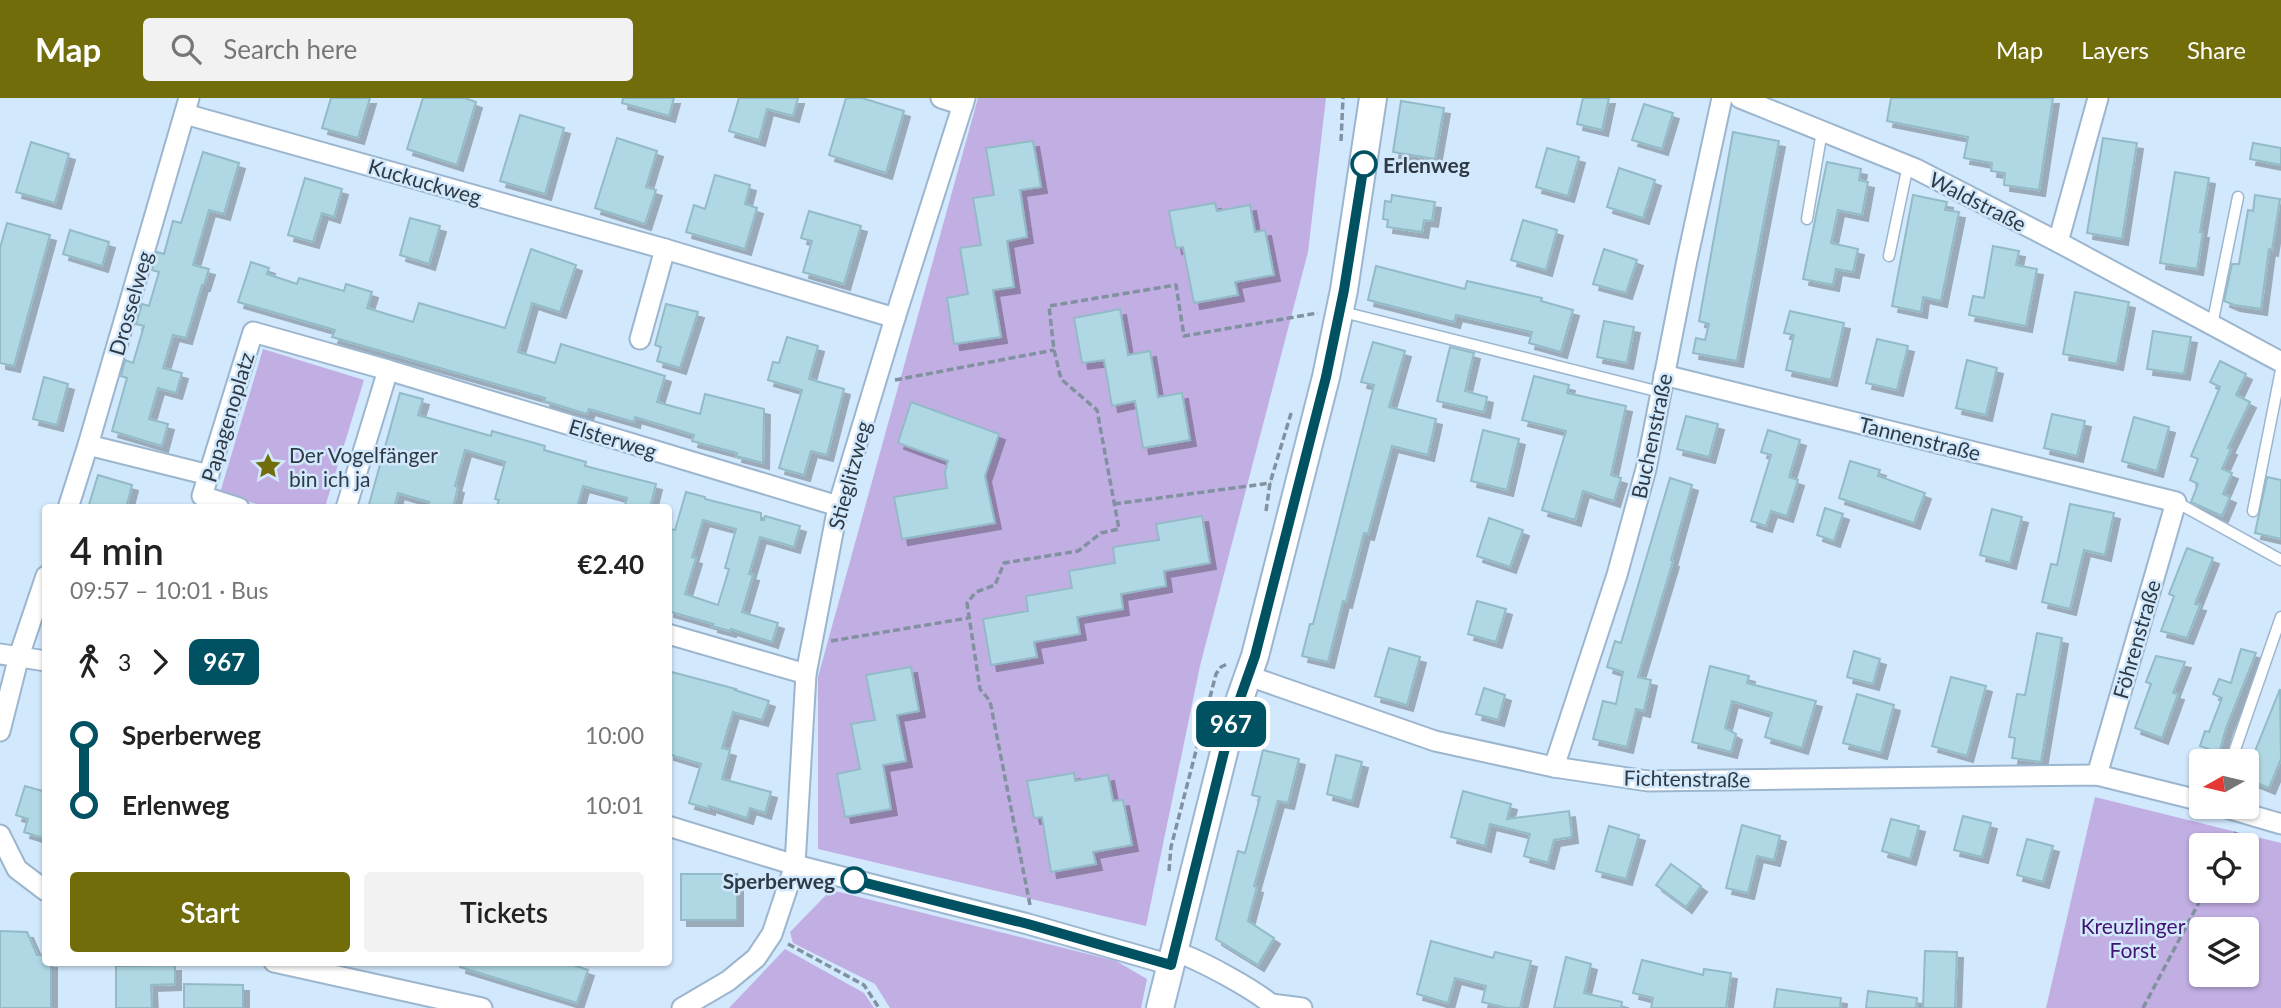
<!DOCTYPE html>
<meta charset="utf-8">
<style>
body{margin:0;font-family:Lato,sans-serif;background:#f2f2f2;color:#222;height:100vh;display:flex;flex-direction:column;font-size:26px;white-space:nowrap}
*{box-sizing:border-box;margin:0}
p{font-size:23px;color:#767676}
.icon{flex:none;width:38px;height:38px;fill:none;stroke:currentColor;stroke-width:2;stroke-linecap:round;stroke-linejoin:round}
.map{position:relative;flex:1;overflow:hidden}
.sheet{position:absolute;left:42px;top:406px;width:630px;height:462px;display:flex;flex-direction:column;background:#fff;border-radius:7px;box-shadow:0 2px 5px #0004}
.sheet>*{flex:none}
.badge{padding:0 14px;border-radius:10px;font-size:24px;line-height:46px}
.needle{width:46px;rotate:262deg}
.fabs{position:absolute;left:2189px;top:651px;display:grid;gap:14px}
.fabs a{display:grid;place-items:center;width:70px;height:70px;border-radius:7px;background:#fff;box-shadow:0 2px 5px #0004;font-size:35px}
.map>.badge{position:absolute;translate:-50% -50%;box-shadow:0 0 0 4px #fff}
.legs{display:flex;align-items:center;gap:10px;height:77px;padding:0 28px;font-size:23px}
.legs p{margin-inline-start:auto}
.overview{display:flex;align-items:center;justify-content:space-between;height:119px;padding:0 28px}
h1{font-size:38px;font-weight:600;line-height:52px}
.cta{display:flex;gap:14px;margin-top:auto;padding:14px 28px}
.cta a{flex:1;height:80px;border-radius:7px;background:#726d0b;color:#fff;font-size:28px;font-weight:600;line-height:80px;text-align:center}
.cta a+a{background:#f2f2f2;color:#222}
ul{padding:0 28px;list-style:none}
li{display:flex;align-items:center;gap:24px;height:70px;font-size:26px}
li i{display:grid;place-items:center;width:10px;height:100%;margin:0 9px;background:currentColor}
li i::after{content:'';width:18px;height:18px;margin:-9px;border:5px solid;border-radius:50%;background:#fff}
li p{margin-inline-start:auto}
li:first-child i{background:linear-gradient(#0000 50%,currentColor 0)}
li:last-child i{background:linear-gradient(currentColor 50%,#0000 0)}
header{display:flex;align-items:center;gap:42px;box-sizing:border-box;height:98px;padding:0 35px;background:#726d0b;color:#fff}
header strong{font-size:33px}
nav{display:flex;gap:38px;margin-inline-start:auto;font-size:24px}
.search{width:490px;height:63px;background:#f2f2f2;display:flex;align-items:center;gap:18px;box-sizing:border-box;padding:0 24px;border-radius:7px;color:#767676;font-size:26px}
.map>svg:first-child{display:block}
.green{fill:#c1aee3;fill-rule:evenodd}
.building{fill:#afd8e4;stroke:#93bbc7;stroke-width:2;fill-rule:evenodd;filter:url(#shadow)}
.lines{fill:none;stroke-linecap:round;stroke-linejoin:round}
.lane-casing{stroke:#9bb6ce;stroke-width:13}
.street-casing{stroke:#9bb6ce;stroke-width:23}
.secondary-casing{stroke:#9bb6ce;stroke-width:30}
.path{stroke:#8191a0;stroke-width:3.5;stroke-dasharray:7 3.5;stroke-linecap:butt}
.lane{stroke:#fff;stroke-width:10}
.street{stroke:#fff;stroke-width:19}
.secondary{stroke:#fff;stroke-width:26}
.line-1-casing{stroke:#fff;stroke-width:16}
.line-1{stroke:#005262;stroke-width:10}
.stop-1-dot{fill:#fff;stroke:#005262;stroke-width:3.5}
.labels{text-anchor:middle;dominant-baseline:central;stroke-width:5;stroke-linejoin:round;paint-order:stroke}
.stop-label{font-size:21px;font-weight:bold;fill:#2f3a44;stroke:#d2e8fc;text-anchor:start}
.street-label{font-size:21px;fill:#2f3a44;stroke:#d2e8fc}
.poi-label{font-size:21px;fill:#2f3a44;stroke:#d2e8fc;text-anchor:start}
.park-label{font-size:21px;fill:#421270;stroke:#d2e8fc}
</style>
<header>
<strong>Map</strong>
<div class="search"><svg class="icon" aria-label="search" viewBox="0 0 24 24"><circle cx="10" cy="10" r="6"/><path d="M15 15l6 6"/></svg>Search here</div>
<nav><a>Map</a><a>Layers</a><a>Share</a></nav>
</header>
<div class="map">
<svg width="2281" height="910" viewBox="0 0 2281 910">
<defs>
<filter id="shadow"><feDropShadow dx="6" dy="6" stdDeviation="0" flood-color="#0004"/></filter>
</defs>
<rect width="100%" height="100%" fill="#d2e8fc"/>
<g class="green">
<path d="M978 0H1326L1308 154 1200 568 1146 828 818 751V579Z"/>
<path d="M263 251 364 282 325 409H267L220 395Z"/>
<path d="M2095 699 2281 745V910H2046ZM2247 747V793H2202V747ZM2247 831V877H2202V831Z"/>
<path d="M831 792 1116 863 1147 881 1141 910H890L875 886 793 845 790 834Z"/>
<path d="M785 851 864 895 874 910H729Z"/>
</g>
<g class="building">
<path d="M331 0H370L358 40 322 30Z"/>
<path d="M423 0H465L476 4 457 67 407 51Z"/>
<path d="M623 0H674L669 18 622 5Z"/>
<path d="M739 0H798L793 18 767 11 759 42 729 33Z"/>
<path d="M846 0H862L904 13 886 75 829 57Z"/>
<path d="M1583 0H1609L1602 32 1577 26Z"/>
<path d="M1891 0H2053L2039 92 2004 87 2005 75 1991 73 1992 65 1964 60 1968 39 1887 23Z"/>
<path d="M1401 3 1444 10 1435 61 1393 54Z"/>
<path d="M1644 6 1673 15 1662 51 1632 42Z"/>
<path d="M520 17 564 30 545 96 500 83Z"/>
<path d="M1733 34 1779 43 1737 263 1693 255 1696 240 1705 242 1709 226 1699 223Z"/>
<path d="M617 40 657 53 646 89 656 92 645 126 595 110Z"/>
<path d="M2103 40 2137 45 2122 141 2087 135Z"/>
<path d="M1033 43 1041 89 1020 92 1027 139 1007 143 1014 189 993 192 1001 239 954 246 947 200 968 196 960 150 981 147 973 100 994 97 986 50Z"/>
<path d="M31 44 69 56 55 105 16 94Z"/>
<path d="M2253 45 2281 50V67L2250 61Z"/>
<path d="M1547 50 1579 59 1568 98 1536 89Z"/>
<path d="M203 54 239 65 224 116 209 112 193 167 209 171 204 187H202L186 240 173 237 163 270 182 275 176 295 158 290 149 321 168 326 162 348 112 333 127 280 121 278 125 262 133 265 144 228 136 226 142 206 149 208 159 174 152 172 157 154 164 156 173 123 181 125Z"/>
<path d="M1827 64 1861 71 1859 82 1868 84 1862 117 1838 112 1831 145 1858 151 1853 174 1836 171 1833 187 1803 181Z"/>
<path d="M1619 70 1655 82 1643 120 1607 109Z"/>
<path d="M2175 74 2209 80 2200 134H2203L2197 171 2160 165Z"/>
<path d="M715 77 750 87 745 106 757 110 745 151 686 134 694 107 705 111Z"/>
<path d="M305 80 342 91 334 119 322 115 313 144 288 137Z"/>
<path d="M1392 97 1435 104 1432 123 1424 122 1422 134 1387 129 1388 122 1383 121 1385 103 1391 104Z"/>
<path d="M1913 97 1947 104 1945 112 1959 114 1941 203 1923 199 1921 214 1892 208Z"/>
<path d="M2255 97 2280 101 2272 152 2269 151 2261 211 2234 207 2224 203 2232 166H2239L2248 112 2253 113Z"/>
<path d="M1215 105 1217 113 1250 107 1255 134 1265 132 1274 177 1235 184 1238 197 1194 205 1183 149 1176 150 1169 113Z"/>
<path d="M809 113 861 128 844 186 803 174 812 143 801 140Z"/>
<path d="M410 120 440 128 429 166 400 157Z"/>
<path d="M1523 122 1557 132 1546 172 1511 162Z"/>
<path d="M7 125 50 137 14 268 0 265V150Z"/>
<path d="M70 132 109 144 102 168 63 156Z"/>
<path d="M1993 148 2019 153 2016 167 2037 171 2026 228 1969 217 1973 198 1984 200Z"/>
<path d="M531 151 576 167 560 214 532 205 518 254 555 265 561 246 665 278 657 304 700 316 705 296 764 311 763 365 736 358 737 355 692 343 694 337 635 319 634 324 589 311 587 316 544 303 545 300 332 239 335 232 238 204 251 164 269 170 267 176 297 186 299 180 344 193 346 186 372 194 367 210 413 224 419 205 505 230Z"/>
<path d="M1604 151 1637 162 1626 195 1593 186Z"/>
<path d="M1376 168 1465 191 1467 183 1542 200 1541 203 1573 212 1561 254 1529 245 1532 234 1456 217 1454 224 1368 202Z"/>
<path d="M2075 194 2129 204 2117 266 2063 256Z"/>
<path d="M666 206 698 214 680 270 657 263 661 249 655 247Z"/>
<path d="M1120 211 1128 257 1150 253 1158 299 1182 295 1190 342 1143 350 1135 303 1112 308 1104 262 1082 265 1074 220Z"/>
<path d="M1790 213 1844 225 1831 282 1786 272 1794 237 1784 235Z"/>
<path d="M1604 223 1634 229 1627 265 1597 259Z"/>
<path d="M2153 233 2191 239 2184 276 2147 271Z"/>
<path d="M787 239 818 248 809 281 844 291 827 357 811 353 804 377 779 370 802 292 768 282 773 264 779 265Z"/>
<path d="M1877 241 1908 248 1897 292 1866 285Z"/>
<path d="M1373 244 1405 253 1389 309 1436 321 1428 357 1392 348 1368 436 1364 435 1346 504 1343 503 1328 564 1302 558 1310 526H1313L1374 287 1361 284Z"/>
<path d="M1450 249 1474 255 1465 293 1487 299 1484 314 1437 303Z"/>
<path d="M1967 262 1997 270 1986 317 1956 310Z"/>
<path d="M2220 263 2246 276 2236 297 2250 304 2228 350 2231 351 2222 371 2232 375 2223 396 2230 399 2222 418 2191 404 2198 386 2190 382 2198 361 2191 358 2220 289 2210 284Z"/>
<path d="M1534 278 1569 287 1567 295 1626 308 1611 377 1621 380 1614 403 1583 393 1575 422 1542 412 1566 333 1522 322Z"/>
<path d="M44 279 68 286 57 327 33 321Z"/>
<path d="M400 295 423 301 418 317 491 338 492 333 545 348 544 352 586 364 585 368 656 386 650 410H624L627 400 583 388 577 410H496L499 402 495 401 505 364 465 352 455 388 458 389 453 410H427L429 404 398 395 394 410H368Z"/>
<path d="M911 304 999 336 985 378 995 425 902 441 894 399 947 390 945 374 948 363 898 345Z"/>
<path d="M2052 316 2085 323 2077 358 2044 350Z"/>
<path d="M1686 318 1718 326 1709 359 1677 351Z"/>
<path d="M2134 319 2169 329 2157 373 2122 363Z"/>
<path d="M1483 332 1519 341 1507 392 1471 383Z"/>
<path d="M1768 332 1800 342 1789 379 1798 382 1787 418 1771 413 1766 428 1751 423 1771 357 1761 354Z"/>
<path d="M1850 363 1880 372 1878 378 1925 395 1914 425 1839 400Z"/>
<path d="M98 377 132 387 126 410H88Z"/>
<path d="M2267 379 2281 382V441L2255 435Z"/>
<path d="M1670 380 1692 387 1671 462 1673 463 1638 579 1651 582 1644 613 1636 611 1627 649 1593 641 1603 603 1616 606 1623 574 1607 569 1615 543 1621 545Z"/>
<path d="M686 394 705 399V401L761 415V422H764L765 418 800 428 794 449 760 439 749 476 753 477 742 514 778 525 772 544 731 531 730 533 712 528 713 526 668 513V431L675 432ZM703 422 736 431 725 470 729 471 718 507 685 496 696 460 692 459Z"/>
<path d="M2070 406 2114 415 2105 457 2084 452 2070 511 2042 504 2051 466 2057 467Z"/>
<path d="M1825 410 1843 416 1834 443 1817 437Z"/>
<path d="M1992 411 2022 419 2010 465 1980 457Z"/>
<path d="M1202 418 1210 465 1164 473 1166 488 1121 496 1123 511 1077 519 1080 536 1034 544 1037 559 991 567 983 521 1028 513 1026 498 1072 490 1069 473 1115 465 1113 449 1159 442 1156 426Z"/>
<path d="M1489 420 1523 432 1510 469 1477 458Z"/>
<path d="M2187 450 2213 460 2195 506 2200 507 2187 540 2161 533 2174 498 2169 496Z"/>
<path d="M1477 503 1506 511 1496 544 1468 536Z"/>
<path d="M2037 535 2062 540 2041 664 2012 660 2015 640 2009 639 2017 596 2025 597Z"/>
<path d="M1389 550 1420 559 1407 607 1375 598Z"/>
<path d="M2241 551 2256 555 2226 630 2219 655 2200 648 2205 633 2209 634 2222 600 2213 596 2219 581 2231 585Z"/>
<path d="M1854 553 1880 561 1873 586 1847 579Z"/>
<path d="M2156 558 2185 564 2173 595 2178 596 2162 640 2135 630 2151 586 2146 584Z"/>
<path d="M1710 568 1749 578 1747 585 1816 603 1802 650 1765 639 1772 615 1732 603 1725 630 1736 636 1731 654 1692 644Z"/>
<path d="M911 569 919 613 897 617 906 663 883 667 891 711 845 719 837 676 860 671 851 626 875 622 866 577Z"/>
<path d="M668 573 736 591 735 592 769 603 762 622 733 614 722 650 730 652 722 681 771 694 765 715 750 710 747 720 709 708V711L689 705 701 666 668 656Z"/>
<path d="M1951 579 1986 588 1967 658 1932 648Z"/>
<path d="M1484 590 1505 597 1498 622 1476 616Z"/>
<path d="M2280 591 2281 661 2269 690 2247 681V673Z"/>
<path d="M1857 596 1894 607 1881 655 1843 645Z"/>
<path d="M1263 652 1299 661 1288 705 1278 703 1254 788 1257 789 1248 823 1274 840 1258 867 1216 841 1238 753 1245 755 1260 699 1252 697Z"/>
<path d="M1336 657 1362 664 1352 703 1327 696Z"/>
<path d="M1074 675 1075 683 1108 677 1113 703 1123 702 1132 747 1093 754 1096 766 1051 774 1042 719 1034 720 1027 683Z"/>
<path d="M25 688 46 694V741L24 734 28 721 16 717Z"/>
<path d="M1463 693 1511 706 1507 721 1569 713 1572 739 1554 742 1548 765 1524 758 1530 736 1490 726 1485 748 1451 739Z"/>
<path d="M1963 718 1991 725 1982 759 1954 752Z"/>
<path d="M1891 721 1919 728 1910 761 1882 753Z"/>
<path d="M1742 727 1780 738 1774 762 1757 758 1748 795 1726 790Z"/>
<path d="M1609 728 1639 737 1626 781 1596 773Z"/>
<path d="M2027 741 2053 748 2043 784 2017 777Z"/>
<path d="M1671 766 1701 788 1686 809 1656 787Z"/>
<rect x="681" y="776" width="56" height="46"/>
<path d="M0 833 27 834 37 857H46V864H51V910H0Z"/>
<path d="M1431 843 1493 860 1495 854 1531 863 1520 910H1507L1482 904 1486 888 1455 880 1448 905 1417 896Z"/>
<path d="M1925 853 1957 854 1955 910H1923Z"/>
<path d="M1566 859 1591 866 1584 895 1622 904 1621 910H1554Z"/>
<path d="M1642 862 1703 877 1704 871 1731 875 1726 910H1651L1653 900 1633 895Z"/>
<path d="M461 864H564L588 872 577 905 460 869Z"/>
<path d="M175 867V886L151 887 152 910H116V868Z"/>
<path d="M184 886 243 887V910H184Z"/>
<path d="M1777 891 1841 900 1840 910H1774Z"/>
<path d="M1868 893 1917 900 1916 910H1866Z"/>
</g>
<g class="lines">
<g class="lane-casing">
<g id="lane">
<path d="M1807 121 1822 33"/>
<path d="M1889 158 1908 67"/>
<path d="M1339 213 1660 294"/>
<path d="M2212 227 2238 99"/>
<path d="M2176 404 2281 462"/>
<path d="M2253 413 2281 272"/>
<path d="M2231 663 2281 519"/>
</g>
</g>
<g class="street-casing">
<g id="street">
<path d="M941 0 963 7"/>
<path d="M1740 0 1916 71 2058 144 2281 264"/>
<path d="M185 16 665 151 895 220"/>
<path d="M2058 144 2098 0"/>
<path d="M640 241 665 151"/>
<path d="M388 272 838 408"/>
<path d="M1664 277 2176 404 2097 677"/>
<path d="M88 347 209 377"/>
<path d="M68 410 88 347 189 0"/>
<path d="M239 410 202 398 253 234 388 272 346 410"/>
<path d="M668 536 806 576"/>
<path d="M0 556 46 563"/>
<path d="M1249 578 1435 643 1554 669 1648 683 2097 677 2202 703"/>
<path d="M0 633 19 558 46 478"/>
<path d="M1554 669 1617 477 1646 371 1687 162 1722 0"/>
<path d="M2223 709 2281 726"/>
<path d="M668 728 795 767 1028 826 1171 867"/>
<path d="M0 737 17 771 46 793"/>
<path d="M1175 854C1197 860 1260 894 1275 910"/>
<path d="M274 864 482 910"/>
<path d="M1271 906 1302 910"/>
<path d="M682 910 728 883 756 860 772 836 795 767 806 576 838 408 895 220 965 0"/>
</g>
</g>
<g class="secondary-casing">
<path id="secondary" d="M1160 910 1231 626 1255 558 1326 279 1344 192 1373 0"/>
</g>
<g class="path">
<path d="M1341 43 1343 0"/>
<path d="M895 282 1054 252"/>
<path d="M1114 406 1271 385"/>
<path d="M1266 413 1270 385 1292 312"/>
<path d="M831 543 968 520"/>
<path d="M2229 747 2236 734"/>
<path d="M1169 773 1171 749 1216 576 1221 569 1229 565"/>
<path d="M1030 807 990 603 980 591 967 505 976 494 995 487 1004 465 1078 453 1101 435 1119 431 1097 312 1061 281 1054 252 1049 208 1176 187 1184 238 1318 215"/>
<path d="M788 846 864 887 879 910"/>
<path d="M2143 910 2205 793"/>
</g>
<use href="#lane" class="lane"/>
<use href="#street" class="street"/>
<use href="#secondary" class="secondary"/>
</g>
<g class="lines">
<g class="line-1-casing">
<path id="line-1" d="M854 782 1028 826 1171 867 1231 626 1255 558 1326 279 1344 192 1364 66"/>
</g>
<use href="#line-1" class="line-1"/>
</g>
<defs>
<g id="sight-bare" transform="scale(2.1)"><path d="M0-6L1.8-2.2L6-1.7L2.9 1.2L3.7 5.4L0 3.3L-3.7 5.4L-2.9 1.2L-6-1.7L-1.8-2.2Z" fill="#726d0b" stroke="#d2e8fc" stroke-width="2.5" paint-order="stroke"/></g>
</defs>
<g fill-rule="evenodd">
<use href="#sight-bare" x="268" y="368"/>
</g>
<g class="stop-1-dot">
<circle cx="1364" cy="66" r="12"/>
<circle cx="854" cy="782" r="12"/>
</g>
<g class="labels">
<g class="stop-label">
<text x="1383" y="66">Erlenweg</text>
<text x="835" y="782" text-anchor="end">Sperberweg</text>
</g>
<g class="street-label">
<text transform="translate(425 83) rotate(16)">Kuckuckweg</text>
<text transform="translate(1978 103) rotate(27)">Waldstraße</text>
<text transform="translate(130 205) rotate(-74)">Drosselweg</text>
<text transform="translate(227 319) rotate(-73)">Papagenoplatz</text>
<text transform="translate(1651 338) rotate(-78)">Buchenstraße</text>
<text transform="translate(613 340) rotate(17)">Elsterweg</text>
<text transform="translate(1920 340) rotate(14)">Tannenstraße</text>
<text transform="translate(849 377) rotate(-75)">Stieglitzweg</text>
<text transform="translate(2136 541) rotate(-74)">Föhrenstraße</text>
<text transform="translate(1687 680) rotate(1)">Fichtenstraße</text>
</g>
<g class="poi-label">
<text x="289" y="356">Der Vogelfänger<tspan x="289" dy="24">bin ich ja</tspan></text>
</g>
<g class="park-label">
<text x="2133" y="827">Kreuzlinger<tspan x="2133" dy="24">Forst</tspan></text>
</g>
</g>
</svg>
<div class="fabs">
<a><svg class="needle" viewBox="-14 -14 28 28"><path d="M0-13l5 13h-10z" fill="#e53935"/><path d="M0 13l5-13h-10z" fill="#767676"/></svg></a>
<a><svg class="icon" aria-label="locate" viewBox="0 0 24 24"><circle cx="12" cy="12" r="6"/><path d="M12 2v4M12 18v4M2 12h4M18 12h4"/></svg></a>
<a><svg class="icon" aria-label="layers" viewBox="0 0 24 24"><path d="M12 4l9 5-9 5-9-5zM3 14l9 5 9-5"/></svg></a>
</div>
<b class="badge" style="left:1231px;top:626px;background:#005262;color:#fff">967</b>
<section class="sheet">
<div class="overview"><div><h1>4 min</h1><p>09:57 – 10:01 · Bus</p></div><b>€2.40</b></div>
<div class="legs"><svg class="icon" aria-label="walk" viewBox="0 0 24 24"><circle cx="13" cy="4" r="2"/><path d="M13 8l-2 6 4 7M11 14l-3 7M7 12l3-4h3l4 4"/></svg>3<svg class="icon" aria-label="forward" viewBox="0 0 24 24"><path d="M9 5l7 7-7 7"/></svg><b class="badge" style="background:#005262;color:#fff">967</b></div>
<ul>
<li><i style="color:#005262"></i><b>Sperberweg</b><p>10:00</p></li>
<li><i style="color:#005262"></i><b>Erlenweg</b><p>10:01</p></li>
</ul>
<div class="cta"><a>Start</a><a>Tickets</a></div>
</section>
</div>
